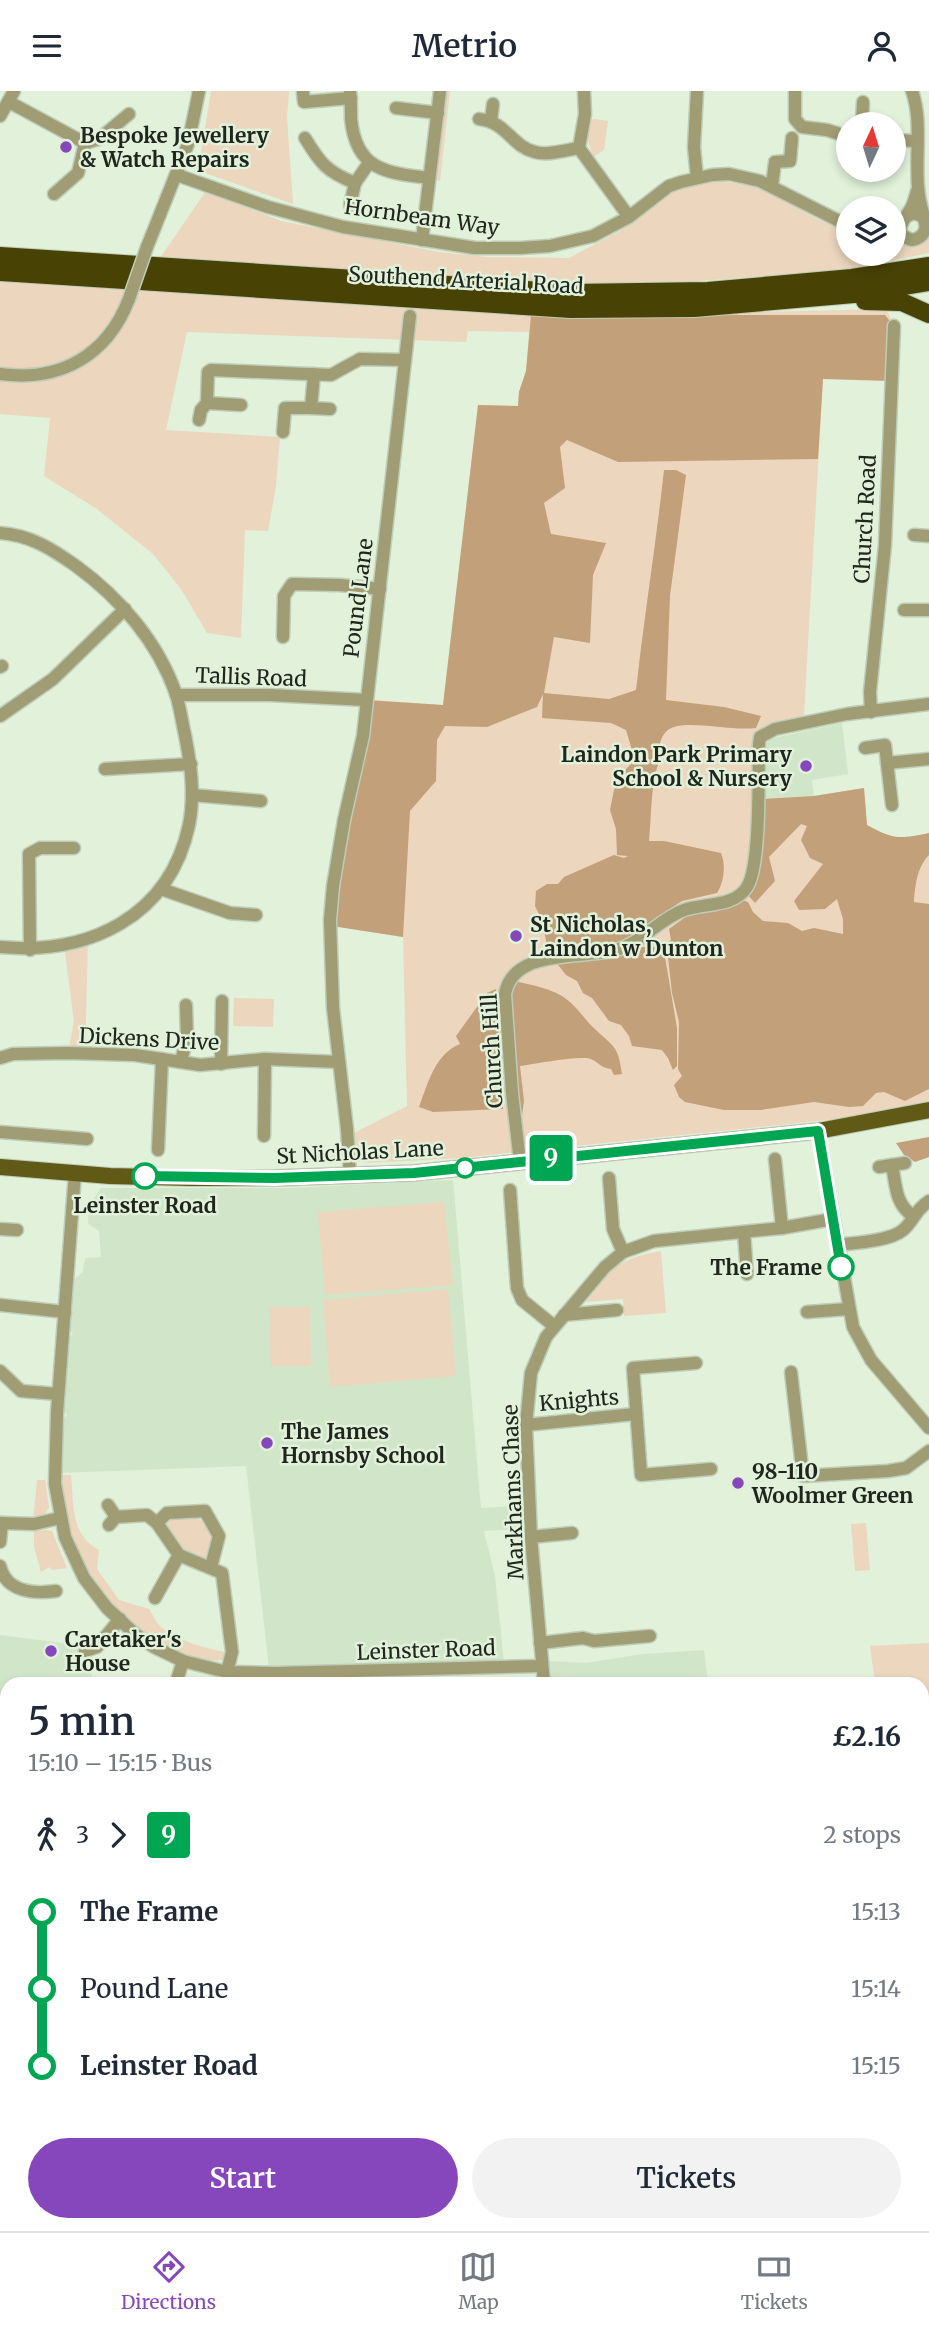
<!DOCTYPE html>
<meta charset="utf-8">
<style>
body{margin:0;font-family:Merriweather,serif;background:#f2f2f3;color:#1f2937;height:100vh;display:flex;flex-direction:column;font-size:26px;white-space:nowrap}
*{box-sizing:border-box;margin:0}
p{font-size:23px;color:#747a83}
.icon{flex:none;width:38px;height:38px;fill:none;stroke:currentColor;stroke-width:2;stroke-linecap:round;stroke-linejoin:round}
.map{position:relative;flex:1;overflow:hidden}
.details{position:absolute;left:0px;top:1586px;width:929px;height:555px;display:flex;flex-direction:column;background:#fff;border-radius:21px 21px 0 0;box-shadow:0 4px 10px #0003}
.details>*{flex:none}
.badge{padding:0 14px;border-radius:5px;font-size:24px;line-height:46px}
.needle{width:46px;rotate:4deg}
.controls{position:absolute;left:836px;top:21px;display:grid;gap:14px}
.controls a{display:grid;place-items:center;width:70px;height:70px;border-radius:50%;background:#fff;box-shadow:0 4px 10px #0003;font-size:35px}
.map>.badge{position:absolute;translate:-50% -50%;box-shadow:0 0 0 4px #fff}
.legs{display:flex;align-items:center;gap:10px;height:77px;padding:0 28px;font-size:23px}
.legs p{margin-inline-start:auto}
.headline{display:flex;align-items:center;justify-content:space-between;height:119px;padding:0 28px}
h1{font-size:38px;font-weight:600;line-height:52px}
.cta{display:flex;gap:14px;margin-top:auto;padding:14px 28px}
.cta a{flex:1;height:80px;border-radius:42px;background:#8647bd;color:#fff;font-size:28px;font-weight:600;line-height:80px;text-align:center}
.cta a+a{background:#f2f2f3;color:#1f2937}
ul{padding:0 28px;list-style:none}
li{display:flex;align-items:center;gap:24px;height:77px;font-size:26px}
li i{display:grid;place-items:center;width:10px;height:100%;margin:0 9px;background:currentColor}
li i::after{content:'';width:18px;height:18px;margin:-9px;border:5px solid;border-radius:50%;background:#fff}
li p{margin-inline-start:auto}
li:first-child i{background:linear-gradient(#0000 50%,currentColor 0)}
li:last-child i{background:linear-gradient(currentColor 50%,#0000 0)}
header{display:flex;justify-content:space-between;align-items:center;height:91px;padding:0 28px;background:#fff;font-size:32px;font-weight:600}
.tab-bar{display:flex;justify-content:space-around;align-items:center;height:98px;border-top:2px solid #e0e1e3;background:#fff;font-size:19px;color:#747a83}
.tab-bar a{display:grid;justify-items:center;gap:4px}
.tab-bar .on{color:#8647bd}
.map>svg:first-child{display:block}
.built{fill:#d1e6c9}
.green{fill:#ecd6be}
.forest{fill:#c2a07a}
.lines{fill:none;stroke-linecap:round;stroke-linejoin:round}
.minor-casing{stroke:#beccb8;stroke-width:15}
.major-casing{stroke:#beccb8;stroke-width:18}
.highway-casing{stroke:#beccb8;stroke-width:20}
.minor{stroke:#a09c73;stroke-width:12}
.major{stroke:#615a16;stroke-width:16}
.highway{stroke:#494205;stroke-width:18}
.minor-bridge-casing{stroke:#beccb8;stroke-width:15;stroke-linecap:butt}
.minor-bridge{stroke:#a09c73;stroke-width:12}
.line-1-casing{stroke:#fff;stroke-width:16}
.line-1{stroke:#00a651;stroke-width:10}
.poi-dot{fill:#8647bd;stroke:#e1f1da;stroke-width:2.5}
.stop-1-dot{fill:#fff;stroke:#00a651;stroke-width:3.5}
.labels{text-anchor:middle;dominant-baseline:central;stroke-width:5;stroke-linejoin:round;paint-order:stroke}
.poi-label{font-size:21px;font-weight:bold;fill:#20261d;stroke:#e1f1da;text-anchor:start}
.street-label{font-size:21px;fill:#20261d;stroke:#e1f1da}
.stop-label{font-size:21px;font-weight:bold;fill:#20261d;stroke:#e1f1da}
</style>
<header><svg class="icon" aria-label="menu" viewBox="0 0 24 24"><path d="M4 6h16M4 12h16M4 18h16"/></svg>Metrio<svg class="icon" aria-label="person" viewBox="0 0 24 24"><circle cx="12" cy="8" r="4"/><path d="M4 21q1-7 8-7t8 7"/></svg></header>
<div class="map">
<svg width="929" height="2140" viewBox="0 0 929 2140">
<rect width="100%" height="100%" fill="#e1f1da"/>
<g class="built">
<path d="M842 632 848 683 812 689 814 705 762 708 766 654 769 648Z"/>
<path d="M453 1089 481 1417 515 1415 516 1438 484 1440 495 1485 504 1572 269 1577 246 1375 58 1382 62 1330 67 1324 62 1319 67 1248 73 1243 68 1237 71 1191 83 1181 85 1167 101 1166 99 1140 88 1133 89 1115 101 1097H289Z"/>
<path d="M0 1544 78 1554 95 1592H7V1784L0 1780Z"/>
<path d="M704 1559 708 1592H552L549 1570 586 1572 643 1563Z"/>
</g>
<g class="green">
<path d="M211 0H289L287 26 293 113 205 82 200 68Z"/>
<path d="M444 0H450L440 90 434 88Z"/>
<path d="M595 28 608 30 604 59 594 66C587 53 587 43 589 29Z"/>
<path d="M721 90 758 96 817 128 849 142V163H894V147C907 154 917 154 929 146V162L839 180 613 196 160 167 206 100 281 130 439 161 487 166 569 167 620 140 646 117 677 99Z"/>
<path d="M0 186 631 224 886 218 894 235 823 288 804 624 769 635 754 645 762 708 814 705 864 697 867 734C894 749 899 748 929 742V1010L874 1024 460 1067 369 1072 329 1067 356 1041 407 1015 403 846 332 835 374 609 443 614 478 314 518 315 519 301 526 280 529 241 468 240 466 251 187 241 166 339 280 346 276 395 268 440 245 439 241 547 207 542 181 498 153 463 97 418 44 385 50 327 0 323Z"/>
<path d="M88 848 85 963 68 962 74 930 64 854Z"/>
<path d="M234 907 274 908 273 936 233 935Z"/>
<path d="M444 1111 453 1194 325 1204 318 1121Z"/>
<path d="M661 1160 666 1222 624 1225 623 1208 586 1211C615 1175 615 1169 661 1160Z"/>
<path d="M448 1198 456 1285 330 1296 323 1209Z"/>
<path d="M269 1216H310L311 1275H271Z"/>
<path d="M62 1384H71C74 1413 70 1444 99 1459L97 1478 119 1509 149 1518C153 1524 156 1532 162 1537 180 1550 205 1558 227 1561L224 1569C206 1571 187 1565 172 1557 106 1526 61 1457 62 1384Z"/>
<path d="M37 1389H45L49 1416 44 1426 33 1429Z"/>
<path d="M193 1425 207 1433 214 1444 208 1469 186 1461 166 1437 169 1426Z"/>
<path d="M866 1432 870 1479 855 1480 851 1433Z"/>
<path d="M46 1439 52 1440 67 1477 52 1479 50 1476 41 1481 34 1456V1440Z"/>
<path d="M929 1552V1605L922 1607V1592H875L870 1555Z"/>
</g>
<g class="forest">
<path d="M531 224H885L894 235 890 290 823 288 818 368 618 371 567 349 560 356 565 397 544 412 551 443 606 452 593 484 590 552 554 546 544 602 609 608 636 599C644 526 656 453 664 379H676L686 384 670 505 666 609 724 616 761 625 756 637C732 640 692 630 674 636 659 641 659 656 659 668 659 673 656 679 655 684 651 705 651 728 649 750H664L721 762C726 774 724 791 717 802L682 810 653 829 637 845 617 853 548 860 542 829 535 815 536 800 547 793H558L564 786 614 764 624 767 628 765 617 764 616 738 610 719 614 699 622 682 635 669 626 639 611 632 542 627 543 603 537 616 487 636 445 635 437 649 436 690 410 720 403 846 332 835 366 609 443 614 478 314 518 315 519 301 526 280Z"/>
<path d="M864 697 867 734C894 749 899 748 929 742V764C917 776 915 795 914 811L929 813V998L905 1010 884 1001 876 1002 863 1015 849 1016 814 1011 761 1019H724L685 1011 679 1006 674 994 682 985 678 978 679 931 672 902 668 866 663 855 671 849 669 838 691 822 742 809 748 811 753 821 763 830 788 832 802 840 814 837 843 843V828L837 808 825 818 799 819 794 810 823 773 810 767 801 749 807 735 801 733 769 766 775 790 755 812 748 804 762 708 814 705Z"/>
<path d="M638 856H661L665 866 677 937V975L673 979 668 967 662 959 632 955 629 945 621 934 609 930 592 907 583 902 577 890 566 884 555 870Z"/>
<path d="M514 890C532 894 556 898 570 911 579 919 586 930 596 939 615 957 618 955 622 983L614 984 611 978C599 976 600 972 591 968 581 964 534 973 520 975L524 1010 521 1032 507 902Z"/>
<path d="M496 898 503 1018 433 1021 419 1016C428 992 435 963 460 953L456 945 487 902Z"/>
<path d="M929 1046V1066L915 1071 904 1064 896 1052Z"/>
</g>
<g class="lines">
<g class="minor-casing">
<g id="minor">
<path d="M350 0C351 9 351 19 351 28 356 79 386 82 429 87"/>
<path d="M584 0 585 23 579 57 629 126"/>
<path d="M795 0V28L802 36 827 39 849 46"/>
<path d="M912 0C926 39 908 90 926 129"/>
<path d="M303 2 304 11 351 7"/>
<path d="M9 11 85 52 99 48 129 23"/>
<path d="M396 17 438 22"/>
<path d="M0 25 14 0"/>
<path d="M479 28C507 31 511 55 535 61 547 65 566 59 579 57"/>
<path d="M491 29 493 13"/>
<path d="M862 33 863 11"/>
<path d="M305 47C320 72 327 81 355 92L369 72"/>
<path d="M894 49 916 50"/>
<path d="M177 84 268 116 343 136 475 157H520L550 155 593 145 629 126 669 95 681 91 712 84 729 83 760 90 849 135"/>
<path d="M697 87 694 56 697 0"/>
<path d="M772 95 775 71 790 70 792 47"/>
<path d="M54 103 78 82 85 52"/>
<path d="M350 114 355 92"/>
<path d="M904 127 913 122 922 125C929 135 925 147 912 149 890 142 905 129 911 117 914 112 915 106 917 100"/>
<path d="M422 149 440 0"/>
<path d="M147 156 188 53 199 0"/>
<path d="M0 283C60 291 107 265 129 208"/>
<path d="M314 283 311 317 330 318"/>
<path d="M241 314 207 312 208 281 211 279 331 284 360 268 405 269"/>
<path d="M199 329 201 319 207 312"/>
<path d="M283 341 285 317H311"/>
<path d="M0 442C30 444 52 458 76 475 120 507 158 551 176 603 180 616 182 631 185 644 191 674 195 704 189 734 169 827 88 864 0 856"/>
<path d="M914 444 929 445"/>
<path d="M904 519H929"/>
<path d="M283 546 284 505 292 493 340 494 380 498"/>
<path d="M0 576 2 575"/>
<path d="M176 604H270L366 609"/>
<path d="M871 621 870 601 885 454 894 235"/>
<path d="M0 625 53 588 125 518"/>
<path d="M865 657 885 654 892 714"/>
<path d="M887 672 929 668"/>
<path d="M105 678 191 673"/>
<path d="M192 704 261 710"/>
<path d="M161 798 230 822 256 824"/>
<path d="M30 859 29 763 40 757H74"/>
<path d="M0 967 13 963 68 962 135 964 200 974 265 968 339 971"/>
<path d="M181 970 187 947 186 914"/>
<path d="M221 973 222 910"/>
<path d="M818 1040 853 1236 871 1269 929 1337"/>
<path d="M0 1041 87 1048"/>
<path d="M264 1045 265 968"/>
<path d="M158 1059 162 968"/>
<path d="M775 1068 782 1137"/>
<path d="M520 1071 512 1002 505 903C513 857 583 868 616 859 642 852 659 828 684 819 705 812 735 816 747 796 761 774 758 683 759 653L760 646 775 638 847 623 929 613"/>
<path d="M892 1074C896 1094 895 1113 913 1125"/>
<path d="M879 1076 905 1072"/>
<path d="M75 1082 57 1322 55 1393 65 1446 84 1487 107 1517 135 1543 154 1556 183 1570 227 1581 275 1582 541 1575"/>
<path d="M350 1085 347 1038 333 917 330 829 333 795 344 729 363 645 410 225"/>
<path d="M609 1087 613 1138 623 1161"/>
<path d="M510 1099 517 1197 522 1209 554 1235"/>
<path d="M0 1138 17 1139"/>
<path d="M744 1141 747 1183"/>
<path d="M837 1154C854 1152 891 1150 903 1139 914 1130 914 1120 929 1110"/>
<path d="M0 1214 65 1221"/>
<path d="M807 1221 849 1218"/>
<path d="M564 1224 617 1219"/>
<path d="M696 1272 633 1277 641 1384 711 1378"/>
<path d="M0 1280 21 1300 58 1303"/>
<path d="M791 1281 803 1385 888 1380 906 1377 929 1360"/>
<path d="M526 1334 635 1323"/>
<path d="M108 1414 116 1426"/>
<path d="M0 1432 34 1433 60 1427"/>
<path d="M157 1432 167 1422 205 1420 219 1445 211 1476"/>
<path d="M109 1434 116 1426 147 1424 157 1432 179 1464 222 1482 232 1561 227 1581"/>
<path d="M531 1446 572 1442"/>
<path d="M0 1451 2 1432"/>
<path d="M0 1475C6 1501 34 1503 56 1500"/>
<path d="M155 1507 179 1464"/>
<path d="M540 1552 583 1547 594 1550 650 1545"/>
<path d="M85 1560 97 1556 120 1528"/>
<path d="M176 1592 183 1570"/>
<path d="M544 1592 531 1446 526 1334 531 1282 546 1246 605 1176 623 1161 654 1150 782 1137 833 1128"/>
<path d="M0 1796 7 1801"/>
<path d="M922 1854 929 1852"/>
<path d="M0 1981H7"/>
<path d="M0 2055H7"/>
<path d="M13 2133 15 2140"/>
<path d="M404 2133 411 2140"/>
<path d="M606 2133 607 2140"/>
<path d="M153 2140 154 2133"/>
<path d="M175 2140 176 2133"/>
<path d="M350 2140 352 2133"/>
</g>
</g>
<g class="major-casing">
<path id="major" d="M0 1076 110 1085 190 1087H275L414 1082 818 1040 929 1019"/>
</g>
<g class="highway-casing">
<g id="highway">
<path d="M0 165 572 202 708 200 852 187 929 175"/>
<path d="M0 181 571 218 694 217 854 203 929 191"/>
<path d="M865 210 902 211 929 223"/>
</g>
</g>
<use href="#minor" class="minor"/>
<use href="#major" class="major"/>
<use href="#highway" class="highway"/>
<g class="minor-bridge-casing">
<path id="minor-bridge" d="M129 208 147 156"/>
</g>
<use href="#minor-bridge" class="minor-bridge"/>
</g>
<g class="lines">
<g class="line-1-casing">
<path id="line-1" d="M145 1085 275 1087 414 1082 818 1040 841 1176"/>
</g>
<use href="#line-1" class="line-1"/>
</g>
<g class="poi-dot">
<circle cx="66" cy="56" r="7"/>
<circle cx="806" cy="675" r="7"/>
<circle cx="516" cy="845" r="7"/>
<circle cx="267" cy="1352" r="7"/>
<circle cx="738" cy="1392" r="7"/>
<circle cx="51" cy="1560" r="7"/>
</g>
<g class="stop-1-dot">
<circle cx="465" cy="1077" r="9"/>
<circle cx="145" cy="1085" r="12"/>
<circle cx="841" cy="1176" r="12"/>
</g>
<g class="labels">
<g class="poi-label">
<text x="80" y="44">Bespoke Jewellery<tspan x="80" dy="24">&amp; Watch Repairs</tspan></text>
<text x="792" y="663" text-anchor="end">Laindon Park Primary<tspan x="792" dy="24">School &amp; Nursery</tspan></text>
<text x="530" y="833">St Nicholas,<tspan x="530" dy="24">Laindon w Dunton</tspan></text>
<text x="281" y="1340">The James<tspan x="281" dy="24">Hornsby School</tspan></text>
<text x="752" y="1380">98-110<tspan x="752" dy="24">Woolmer Green</tspan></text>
<text x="65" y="1548">Caretaker's<tspan x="65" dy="24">House</tspan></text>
</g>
<g class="street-label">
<text transform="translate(422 126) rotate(8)">Hornbeam Way</text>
<text transform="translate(466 189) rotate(3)">Southend Arterial Road</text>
<text transform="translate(865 428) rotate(-87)">Church Road</text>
<text transform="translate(358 507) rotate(-83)">Pound Lane</text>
<text transform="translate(251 586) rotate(2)">Tallis Road</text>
<text transform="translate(149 948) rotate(3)">Dickens Drive</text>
<text transform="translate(492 960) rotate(-93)">Church Hill</text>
<text transform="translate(360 1061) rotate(-3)">St Nicholas Lane</text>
<text transform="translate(579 1309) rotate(-5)">Knights</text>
<text transform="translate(513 1401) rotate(-92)">Markhams Chase</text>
<text transform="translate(426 1559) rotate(-2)">Leinster Road</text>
</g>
<g class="stop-label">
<text x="145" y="1114">Leinster Road</text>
<text x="822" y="1176" text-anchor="end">The Frame</text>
</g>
</g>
</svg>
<div class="controls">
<a><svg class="needle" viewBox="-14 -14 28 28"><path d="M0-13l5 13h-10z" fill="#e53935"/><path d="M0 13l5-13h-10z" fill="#747a83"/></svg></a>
<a><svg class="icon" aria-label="layers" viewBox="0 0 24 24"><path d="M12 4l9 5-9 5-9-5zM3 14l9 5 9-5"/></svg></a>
</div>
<b class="badge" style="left:551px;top:1067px;background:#00a651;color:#fff">9</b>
<section class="details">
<div class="headline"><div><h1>5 min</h1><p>15:10 – 15:15 · Bus</p></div><b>£2.16</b></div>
<div class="legs"><svg class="icon" aria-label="walk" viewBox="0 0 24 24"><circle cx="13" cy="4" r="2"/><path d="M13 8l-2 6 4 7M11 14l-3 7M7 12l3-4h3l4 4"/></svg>3<svg class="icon" aria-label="forward" viewBox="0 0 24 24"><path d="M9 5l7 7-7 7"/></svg><b class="badge" style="background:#00a651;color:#fff">9</b><p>2 stops</p></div>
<ul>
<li><i style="color:#00a651"></i><b>The Frame</b><p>15:13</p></li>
<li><i style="color:#00a651"></i><span>Pound Lane</span><p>15:14</p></li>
<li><i style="color:#00a651"></i><b>Leinster Road</b><p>15:15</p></li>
</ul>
<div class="cta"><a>Start</a><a>Tickets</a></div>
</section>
</div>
<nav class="tab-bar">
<a class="on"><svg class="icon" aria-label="directions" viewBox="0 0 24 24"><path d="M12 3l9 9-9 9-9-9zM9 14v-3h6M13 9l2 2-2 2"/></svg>Directions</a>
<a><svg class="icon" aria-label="map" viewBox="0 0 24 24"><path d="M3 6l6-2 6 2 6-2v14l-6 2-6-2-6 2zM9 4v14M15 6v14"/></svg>Map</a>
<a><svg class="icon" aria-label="tickets" viewBox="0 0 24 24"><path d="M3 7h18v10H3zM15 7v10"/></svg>Tickets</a>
</nav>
